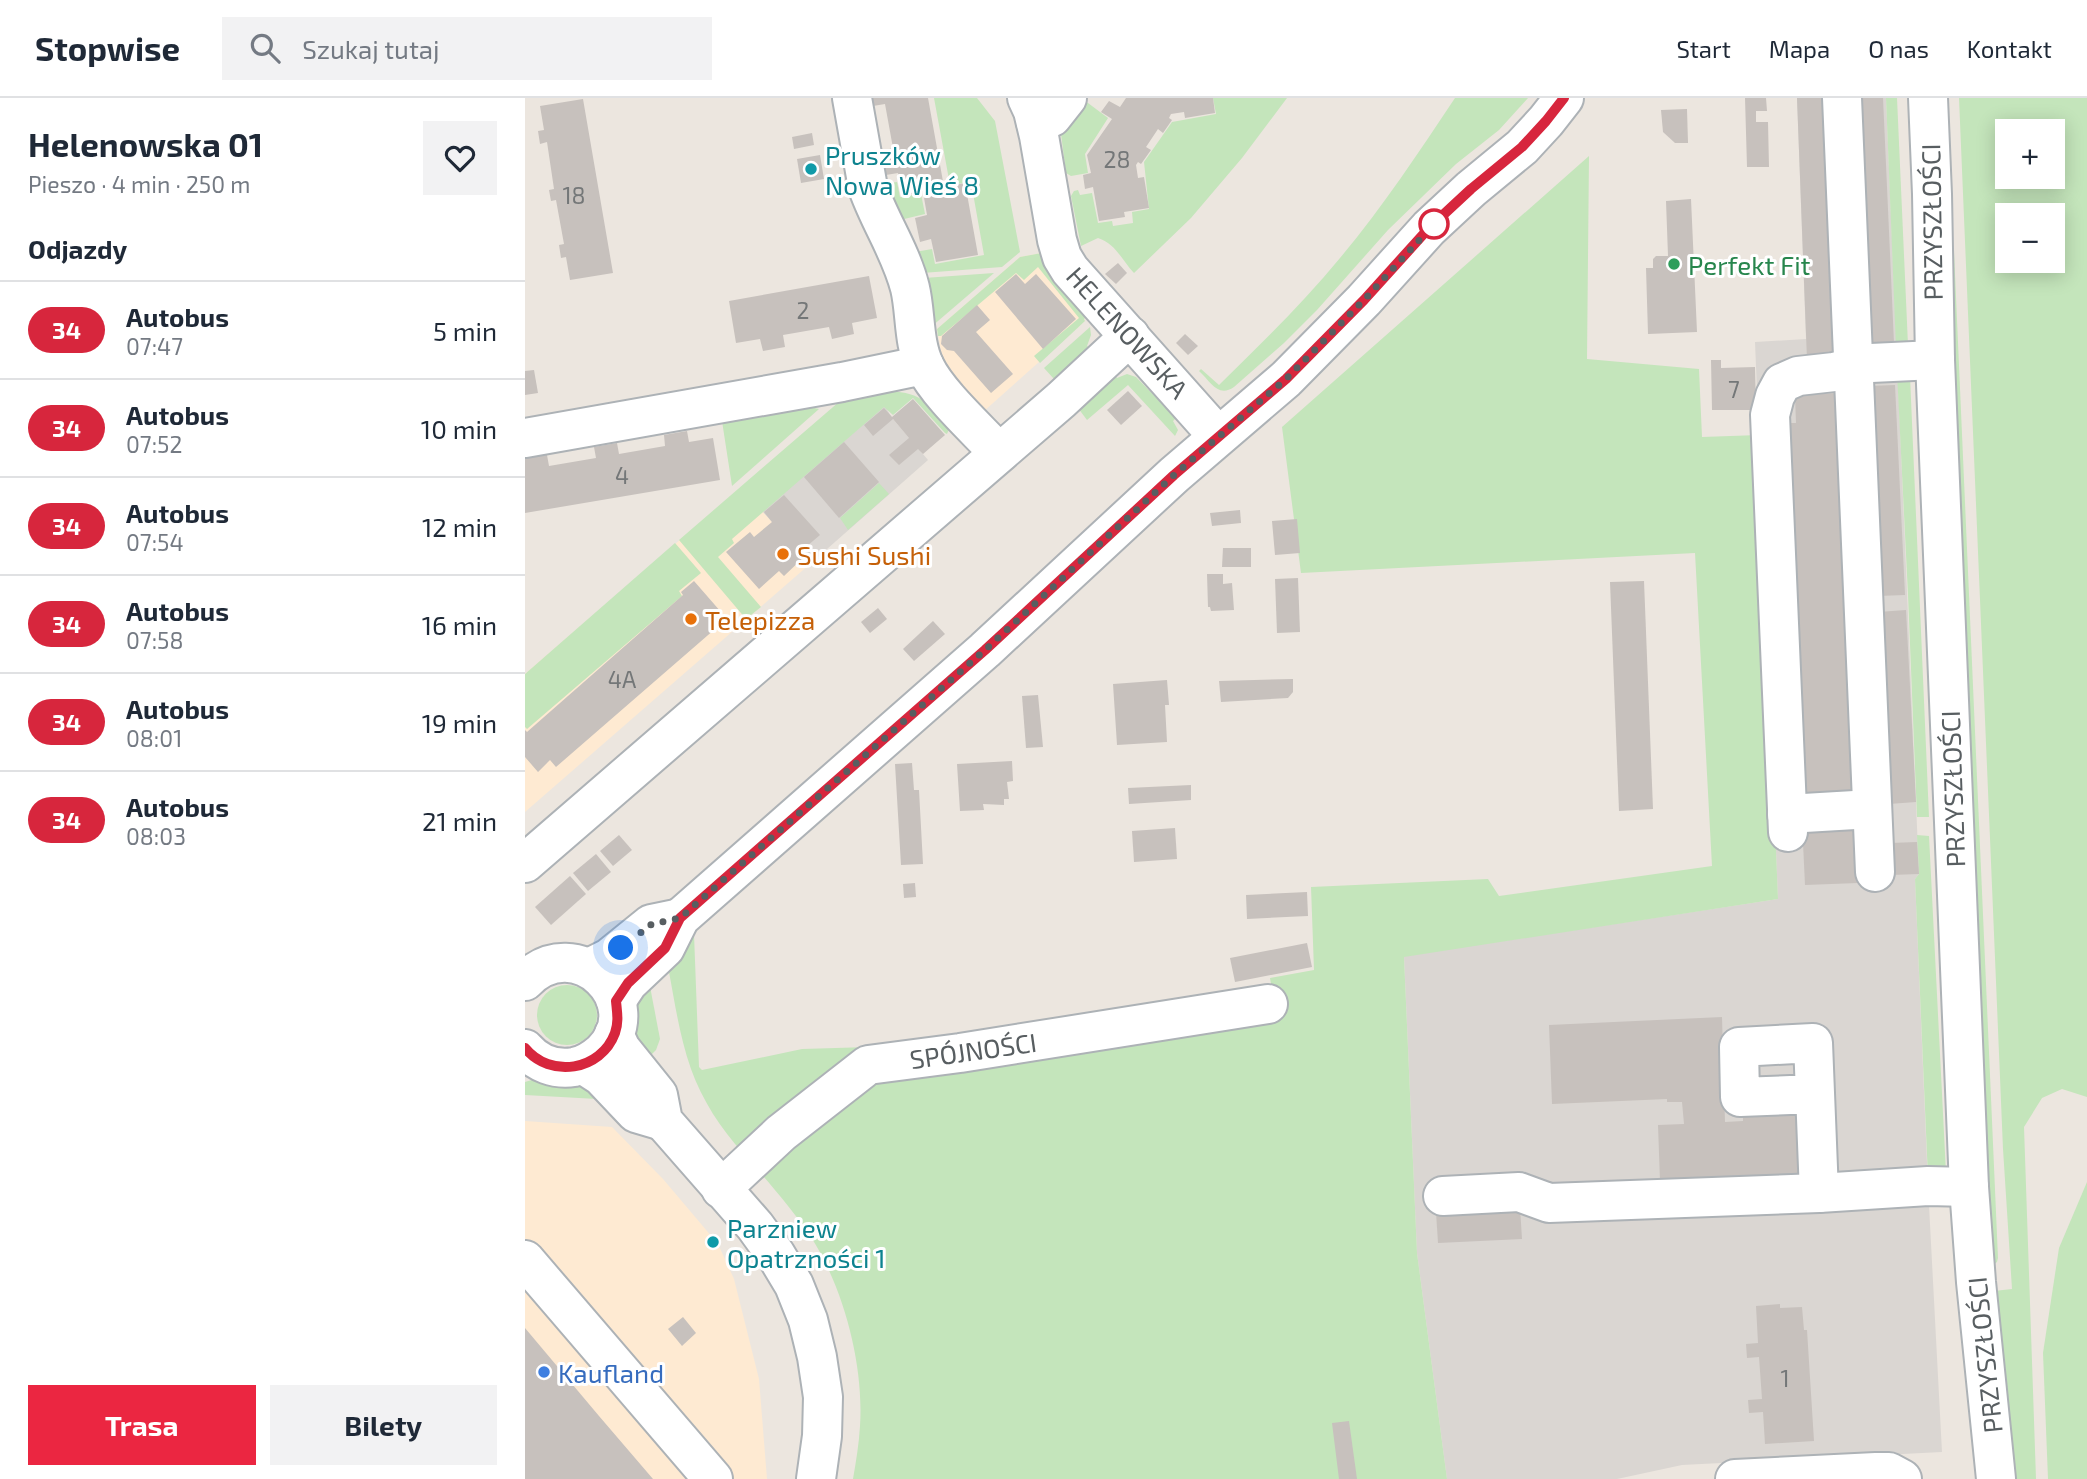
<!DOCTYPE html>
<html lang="pl">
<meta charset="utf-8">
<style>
body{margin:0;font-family:"Exo 2",sans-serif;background:#f2f2f3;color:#1f2937;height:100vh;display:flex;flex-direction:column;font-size:26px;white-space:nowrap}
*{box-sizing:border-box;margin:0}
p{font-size:23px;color:#747a83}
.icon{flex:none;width:38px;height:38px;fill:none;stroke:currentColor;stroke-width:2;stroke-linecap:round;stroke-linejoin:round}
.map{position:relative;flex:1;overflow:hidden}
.side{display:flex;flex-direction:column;background:#fff;width:525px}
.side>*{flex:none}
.badge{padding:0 14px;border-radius:23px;font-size:24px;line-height:46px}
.tools{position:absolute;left:1470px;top:21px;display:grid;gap:14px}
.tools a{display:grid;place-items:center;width:70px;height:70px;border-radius:0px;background:#fff;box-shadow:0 4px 18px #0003;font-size:35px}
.you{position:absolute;width:35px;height:35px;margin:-18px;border:5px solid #fff;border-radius:50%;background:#1a73e8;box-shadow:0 0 0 10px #1a73e833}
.map>.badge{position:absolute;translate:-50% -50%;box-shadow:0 0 0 4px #fff}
h2{padding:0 28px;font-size:26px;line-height:63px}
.round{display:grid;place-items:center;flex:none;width:74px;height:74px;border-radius:0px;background:#f2f2f3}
.headline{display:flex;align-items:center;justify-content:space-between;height:119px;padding:0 28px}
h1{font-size:33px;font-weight:700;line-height:52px}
.cta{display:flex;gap:14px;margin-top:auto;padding:14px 28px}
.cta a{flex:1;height:80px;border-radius:0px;background:#eb2641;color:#fff;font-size:28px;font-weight:700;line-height:80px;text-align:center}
.cta a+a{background:#f2f2f3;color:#1f2937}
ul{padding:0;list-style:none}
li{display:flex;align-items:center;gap:21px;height:98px;padding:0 28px;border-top:2px solid #e0e1e3}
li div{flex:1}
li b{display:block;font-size:26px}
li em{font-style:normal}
li .badge{min-width:77px;font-weight:700;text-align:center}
header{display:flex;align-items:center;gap:42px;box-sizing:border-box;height:98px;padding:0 35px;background:#fff;border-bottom:2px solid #e0e1e3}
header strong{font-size:33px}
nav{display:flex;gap:38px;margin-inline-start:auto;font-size:24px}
.search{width:490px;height:63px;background:#f2f2f3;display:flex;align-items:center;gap:18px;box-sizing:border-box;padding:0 24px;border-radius:0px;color:#747a83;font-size:26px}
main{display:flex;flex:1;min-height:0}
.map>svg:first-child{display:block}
.commercial{fill:#feead2}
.industrial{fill:#dad6d2}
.green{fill:#c4e5bb;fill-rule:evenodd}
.building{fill:#c7c1bd}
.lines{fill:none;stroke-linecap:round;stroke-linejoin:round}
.minor-casing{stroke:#adb2b6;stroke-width:42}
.minor{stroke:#fff;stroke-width:38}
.line-casing{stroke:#fff;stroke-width:16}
.line{stroke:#d7263d;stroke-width:10}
.walk{stroke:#585e61;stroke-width:7;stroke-dasharray:0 12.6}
.culture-dot{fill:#0f9aa8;stroke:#fff;stroke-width:2.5}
.stop-dot{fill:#fff;stroke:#d7263d;stroke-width:3.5}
.leisure-dot{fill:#2e9e5b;stroke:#fff;stroke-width:2.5}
.food-dot{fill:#e8710a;stroke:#fff;stroke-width:2.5}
.shop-dot{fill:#3f7fe0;stroke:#fff;stroke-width:2.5}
.labels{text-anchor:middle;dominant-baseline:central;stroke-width:6;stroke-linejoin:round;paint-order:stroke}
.number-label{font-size:23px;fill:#747778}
.culture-label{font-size:26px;fill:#0d838f;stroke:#fff;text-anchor:start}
.street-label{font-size:26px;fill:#585e61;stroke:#fff}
.leisure-label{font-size:26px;fill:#27864d;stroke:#fff;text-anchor:start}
.food-label{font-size:26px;fill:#c56008;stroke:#fff;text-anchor:start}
.shop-label{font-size:26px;fill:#366cbe;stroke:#fff;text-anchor:start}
</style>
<header>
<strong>Stopwise</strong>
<div class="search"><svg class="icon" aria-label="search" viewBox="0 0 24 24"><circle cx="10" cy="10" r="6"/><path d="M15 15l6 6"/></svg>Szukaj tutaj</div>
<nav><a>Start</a><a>Mapa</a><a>O nas</a><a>Kontakt</a></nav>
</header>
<main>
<section class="side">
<div class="headline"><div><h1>Helenowska 01</h1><p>Pieszo · 4 min · 250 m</p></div><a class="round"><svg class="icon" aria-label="heart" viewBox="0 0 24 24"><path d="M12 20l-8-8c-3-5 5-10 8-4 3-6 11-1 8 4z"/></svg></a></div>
<h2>Odjazdy</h2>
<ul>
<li><span class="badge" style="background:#d7263d;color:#fff">34</span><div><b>Autobus</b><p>07:47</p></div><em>5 min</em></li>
<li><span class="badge" style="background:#d7263d;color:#fff">34</span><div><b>Autobus</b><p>07:52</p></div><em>10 min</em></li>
<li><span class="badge" style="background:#d7263d;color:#fff">34</span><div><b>Autobus</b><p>07:54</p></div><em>12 min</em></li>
<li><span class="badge" style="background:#d7263d;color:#fff">34</span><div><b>Autobus</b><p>07:58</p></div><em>16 min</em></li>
<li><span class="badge" style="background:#d7263d;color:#fff">34</span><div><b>Autobus</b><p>08:01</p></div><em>19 min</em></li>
<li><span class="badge" style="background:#d7263d;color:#fff">34</span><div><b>Autobus</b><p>08:03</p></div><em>21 min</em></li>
</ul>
<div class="cta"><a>Trasa</a><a>Bilety</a></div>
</section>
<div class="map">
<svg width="1562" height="1381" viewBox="0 0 1562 1381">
<rect width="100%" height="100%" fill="#ece6df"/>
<g class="commercial">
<path d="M522 154 566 215 559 221 560 223 458 314 429 280 418 264 412 231 495 159Z"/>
<path d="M216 389 285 466 0 714V576Z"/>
<path d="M0 1023 87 1029 138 1081 193 1146 209 1181 234 1281 242 1381H0Z"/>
</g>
<g class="industrial">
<path d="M1272 0H1361L1394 776 1390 781 1403 1088 1417 1354 1157 1367 1092 1381H922L892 1155 879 858 1253 801 1230 244 1281 241Z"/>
<path d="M315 303 360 308 367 320 403 362 285 466 238 414Z"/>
</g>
<g class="green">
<path d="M409 0H452L470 23 495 154 477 169 397 175 390 154 407 151 410 166 459 157 446 84 425 87Z"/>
<path d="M688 0H762L717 60 666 120 609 175C596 161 591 146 573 140L556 148 546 98 549 93 553 92 555 97 567 95 573 125 587 123 588 128 608 125 607 114 624 111 619 64 647 24 691 16Z"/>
<path d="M930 0H1003L974 32 931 66 863 132 792 212 759 245 709 289C693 300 686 284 674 273L676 271 694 287C736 246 778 205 815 160 857 110 894 54 930 0Z"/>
<path d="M1361 0H1372L1383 247 1371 250Z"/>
<path d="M1434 0H1562V999L1537 991 1517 1000 1499 1029 1511 1381H1487L1469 1193 1487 1191 1478 1051ZM1482 33H1528V79H1482ZM1482 117H1528V163H1482Z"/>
<path d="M559 2 583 20 560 56 563 75 546 78 541 75 536 36 537 23Z"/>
<path d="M1064 58 1062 261 1174 271 1177 339 1234 337 1253 801 879 859 892 1155 922 1381H328C331 1363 334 1346 335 1328 339 1267 319 1191 286 1139 270 1115 252 1094 233 1072L350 985 752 922 745 880 789 872 786 789 963 781 974 798 1187 768 1170 455 776 475 757 329Z"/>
<path d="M372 84 375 99 396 96 400 116 375 122 359 86Z"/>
<path d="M1427 153H1429L1473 1160 1472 1164 1468 1167 1466 1166 1423 227Z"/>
<path d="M522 154 566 215 559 221 560 223 515 265 509 258 554 220 513 169 499 182 491 175 416 238H413L412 231 495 159Z"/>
<path d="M469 175 406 229 399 180Z"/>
<path d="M565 229 566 237 562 248 569 254 536 283 529 281 519 270Z"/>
<path d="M587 273 592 280 602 276 611 279 651 320 648 323 653 332 650 338 603 287 562 322 550 306Z"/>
<path d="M1372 274 1385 278 1404 719H1392L1383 497Z"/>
<path d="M365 293C397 295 405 306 425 329L422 336 420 335 388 300 368 317 359 309 207 441 209 445 193 459 236 509 221 521 154 442 315 303Z"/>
<path d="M281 308 294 311 207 388 197 323Z"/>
<path d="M354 385 364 396 323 432 315 420Z"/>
<path d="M150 445 176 475 154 493 157 498 2 631 0 629V576Z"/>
<path d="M1392 737 1404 738 1421 1075 1403 1080 1390 781 1394 776Z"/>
<path d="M169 836 174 969 177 972 277 951 344 949 218 1055C196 1031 177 1002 166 971 155 940 150 906 144 874L151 868 144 859Z"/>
<path d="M123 878 135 941 131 952 117 966 108 952V909Z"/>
<circle cx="42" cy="917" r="30"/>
<path d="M10 981 60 985 72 1001 0 997V984Z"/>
<path d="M1562 1084V1381H1523L1518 1255 1534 1150Z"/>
</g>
<g class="building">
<path d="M347 0H403L419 89 440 85 453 157 411 164 406 141 395 144 390 120 402 117 398 94 377 98 373 75 361 77 357 53 368 50 360 6 348 8Z"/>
<path d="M601 0H688L690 15 660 20 659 14 646 16 644 20 647 22 638 35 633 31 621 49 626 52 616 66 613 64 611 67 613 80 619 79 624 110 599 114 600 119 574 123 568 89 560 91 558 77 566 75 562 57 587 21 576 14 584 3 595 9Z"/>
<path d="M1220 0H1241L1242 13H1231V24H1243L1244 69H1222Z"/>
<path d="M1272 0H1299L1310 261 1282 262Z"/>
<path d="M1331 0H1358L1369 245 1342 247Z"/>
<path d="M58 1 88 175 45 182 41 159 36 160 34 147 39 146 31 102 26 103 24 92 29 91 22 44 15 46 13 33 19 32 15 8Z"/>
<path d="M1162 11 1163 45H1150L1138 34 1136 12Z"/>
<path d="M287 35 289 47 269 51 267 39Z"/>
<path d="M295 57 299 81 276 85 272 61Z"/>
<path d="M1166 101 1172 234 1123 236 1121 170H1128V161L1131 158H1143L1141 103Z"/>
<path d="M593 165 602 175 591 186 580 176Z"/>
<path d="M491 176 500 186 511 176 551 221 518 251 470 194Z"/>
<path d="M344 178 352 220 327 225 329 236 307 241 304 229 258 237 260 249 238 253 235 241 211 245 204 203Z"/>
<path d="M452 207 465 222 451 234 488 276 466 295 429 253 422 252 416 246 417 238Z"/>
<path d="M660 236 673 248 663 257 651 245Z"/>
<path d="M1186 262H1196V270L1230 269 1231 312H1187Z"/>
<path d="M9 272 13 295 0 297V273Z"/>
<path d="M1370 287 1380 497 1353 498 1343 288Z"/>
<path d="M603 293 617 308 596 327 582 312Z"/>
<path d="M1311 295 1330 701 1276 704 1258 325H1271L1270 298Z"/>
<path d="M388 301 420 337 398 356 393 351 374 367 364 357 384 340 368 321 348 338 339 327 359 310 367 319Z"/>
<path d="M162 333 164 344 188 340 195 382 0 415V360L22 357 24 368 71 360 69 349 92 345 94 356 140 348 139 337Z"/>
<path d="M319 344 354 384 314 420 279 379Z"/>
<path d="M259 397 295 437 275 454 279 459 259 478 254 473 234 491 201 454 225 434 229 439 247 424 239 414Z"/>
<path d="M715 412 716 425 687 428 685 415Z"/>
<path d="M772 421 775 455 750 457 747 423Z"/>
<path d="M698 450H726V469H697Z"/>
<path d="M682 476H698V486L707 485 709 512 686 513 685 509H683Z"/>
<path d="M773 480 775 534 752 535 750 481Z"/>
<path d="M169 483 196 514 184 525 190 531 31 669 25 662 13 674 0 659V632L2 634 158 497 156 494Z"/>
<path d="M1119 483 1128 711 1094 713 1085 484Z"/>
<path d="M353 510 362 521 345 535 336 524Z"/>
<path d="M1381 512 1391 704 1364 706 1353 514Z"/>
<path d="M408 523 420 536 389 563 378 551Z"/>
<path d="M768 581V594L763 600 696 604 694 583Z"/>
<path d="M642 582 644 607H640L642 644 592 647 588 586Z"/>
<path d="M513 597 518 649 501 650 497 598Z"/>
<path d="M487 663 488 683 482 684 484 701H479V707L458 706 459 712 435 713 432 666Z"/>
<path d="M387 665 389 692H394L398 766 376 767 370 666Z"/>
<path d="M666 687V702L604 706 603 690Z"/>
<path d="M1331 721 1333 785 1280 787 1277 724Z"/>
<path d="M650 730 652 761 609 764 607 733Z"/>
<path d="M94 737 107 752 88 768 75 753Z"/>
<path d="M1392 744 1394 776 1366 777 1365 745Z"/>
<path d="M71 756 86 774 63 793 48 775Z"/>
<path d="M45 778 61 796 26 827 10 809Z"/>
<path d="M390 785 391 799 379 800 378 786Z"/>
<path d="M782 794 783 818 722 821 721 797Z"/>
<path d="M782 845 787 869 710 884 705 860Z"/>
<path d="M1197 919 1200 1024 1218 1023V1010L1274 1008 1278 1077 1135 1083 1133 1027 1159 1026 1157 1004H1142V1001L1027 1006 1024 927Z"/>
<path d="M995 1109 997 1141 913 1145 911 1114Z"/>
<path d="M1255 1206V1210L1277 1209 1279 1232H1282L1289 1343 1240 1346 1238 1314 1224 1315 1223 1302 1237 1301 1234 1259 1222 1260 1221 1246 1233 1245 1231 1208Z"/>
<path d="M158 1219 171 1235 157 1248 143 1231Z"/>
<path d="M0 1230 74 1318 128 1381H0Z"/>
<path d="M824 1323 832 1381H814L807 1325Z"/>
</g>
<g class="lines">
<g class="minor-casing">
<g id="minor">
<path d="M327 0 343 90C355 124 376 154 385 190 391 215 388 245 400 269 413 296 452 331 474 355"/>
<path d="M502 0 508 13 514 38 532 142 537 159 545 172 693 338"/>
<path d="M1317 0 1350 774"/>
<path d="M1403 0 1407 96 1410 262 1444 1089 1451 1184 1471 1381"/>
<path d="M511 24 527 19 542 0"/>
<path d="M0 340 317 284 399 267"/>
<path d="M1262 716 1347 711"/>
<path d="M1263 734 1245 317 1250 298 1257 285 1273 278 1309 274 1346 265 1410 262"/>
<path d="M0 765 536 302 605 238"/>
<path d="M64 870 84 860 126 826 155 820"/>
<path d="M0 883C51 830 127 905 77 954 69 961 60 967 49 969 30 972 12 965 0 951"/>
<path d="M91 903 103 885 140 850 155 820 460 552 649 377 761 281 839 202 904 130 946 91 997 49 1021 23 1039 0"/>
<path d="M89 936 96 951 133 997 138 1023 230 1128 251 1157 269 1187 283 1222 292 1259 298 1299 297 1338 291 1381"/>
<path d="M59 967 76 978 111 1015 138 1023"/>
<path d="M1290 996 1215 999 1214 949 1288 945 1294 1095"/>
<path d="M196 1091 256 1035 343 967 435 955 743 906"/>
<path d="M918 1098 994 1094 1024 1105 1294 1095 1403 1088 1444 1089"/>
<path d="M0 1162 188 1381"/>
<path d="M1210 1381 1351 1374H1364L1377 1381"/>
</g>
</g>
<use href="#minor" class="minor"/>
</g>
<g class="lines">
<g class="line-casing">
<path id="line" d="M0 950C25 981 76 973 90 935 94 924 92 914 91 903L103 885 140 850 155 820 460 552 649 377 761 281 839 202 904 130 946 91 997 49 1021 23 1039 0"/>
</g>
<use href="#line" class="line"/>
<path class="walk" d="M96 850 127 826 155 820 460 552 649 377 761 281 839 202 910 125 909 126"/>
</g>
<g class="culture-dot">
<circle cx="286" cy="71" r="7"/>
<circle cx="188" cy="1144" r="7"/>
</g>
<circle class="stop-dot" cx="909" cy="126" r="14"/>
<circle class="leisure-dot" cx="1149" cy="166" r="7"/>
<g class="food-dot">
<circle cx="258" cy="456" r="7"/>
<circle cx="166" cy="521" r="7"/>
</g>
<circle class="shop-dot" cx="19" cy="1274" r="7"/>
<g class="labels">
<g class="number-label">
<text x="592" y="61">28</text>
<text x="49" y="97">18</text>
<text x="278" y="212">2</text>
<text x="1209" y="291">7</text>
<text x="97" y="377">4</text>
<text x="97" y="581">4A</text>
<text x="1260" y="1280">1</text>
</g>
<g class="culture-label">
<text x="300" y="56">Pruszków<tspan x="300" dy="30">Nowa Wieś 8</tspan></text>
<text x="202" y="1129">Parzniew<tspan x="202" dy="30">Opatrzności 1</tspan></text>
</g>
<g class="street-label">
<text transform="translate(1406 124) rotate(-91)">PRZYSZŁOŚCI</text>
<text transform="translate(603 234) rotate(48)">HELENOWSKA</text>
<text transform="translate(1427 691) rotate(-92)">PRZYSZŁOŚCI</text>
<text transform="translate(448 952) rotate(-8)">SPÓJNOŚCI</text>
<text transform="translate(1459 1257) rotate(-96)">PRZYSZŁOŚCI</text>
</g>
<g class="leisure-label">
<text x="1163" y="166">Perfekt Fit</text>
</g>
<g class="food-label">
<text x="272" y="456">Sushi Sushi</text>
<text x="180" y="521">Telepizza</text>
</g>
<g class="shop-label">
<text x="33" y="1274">Kaufland</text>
</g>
</g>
</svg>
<div class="tools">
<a>+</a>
<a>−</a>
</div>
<div class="you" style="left:96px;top:850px"></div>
</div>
</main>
